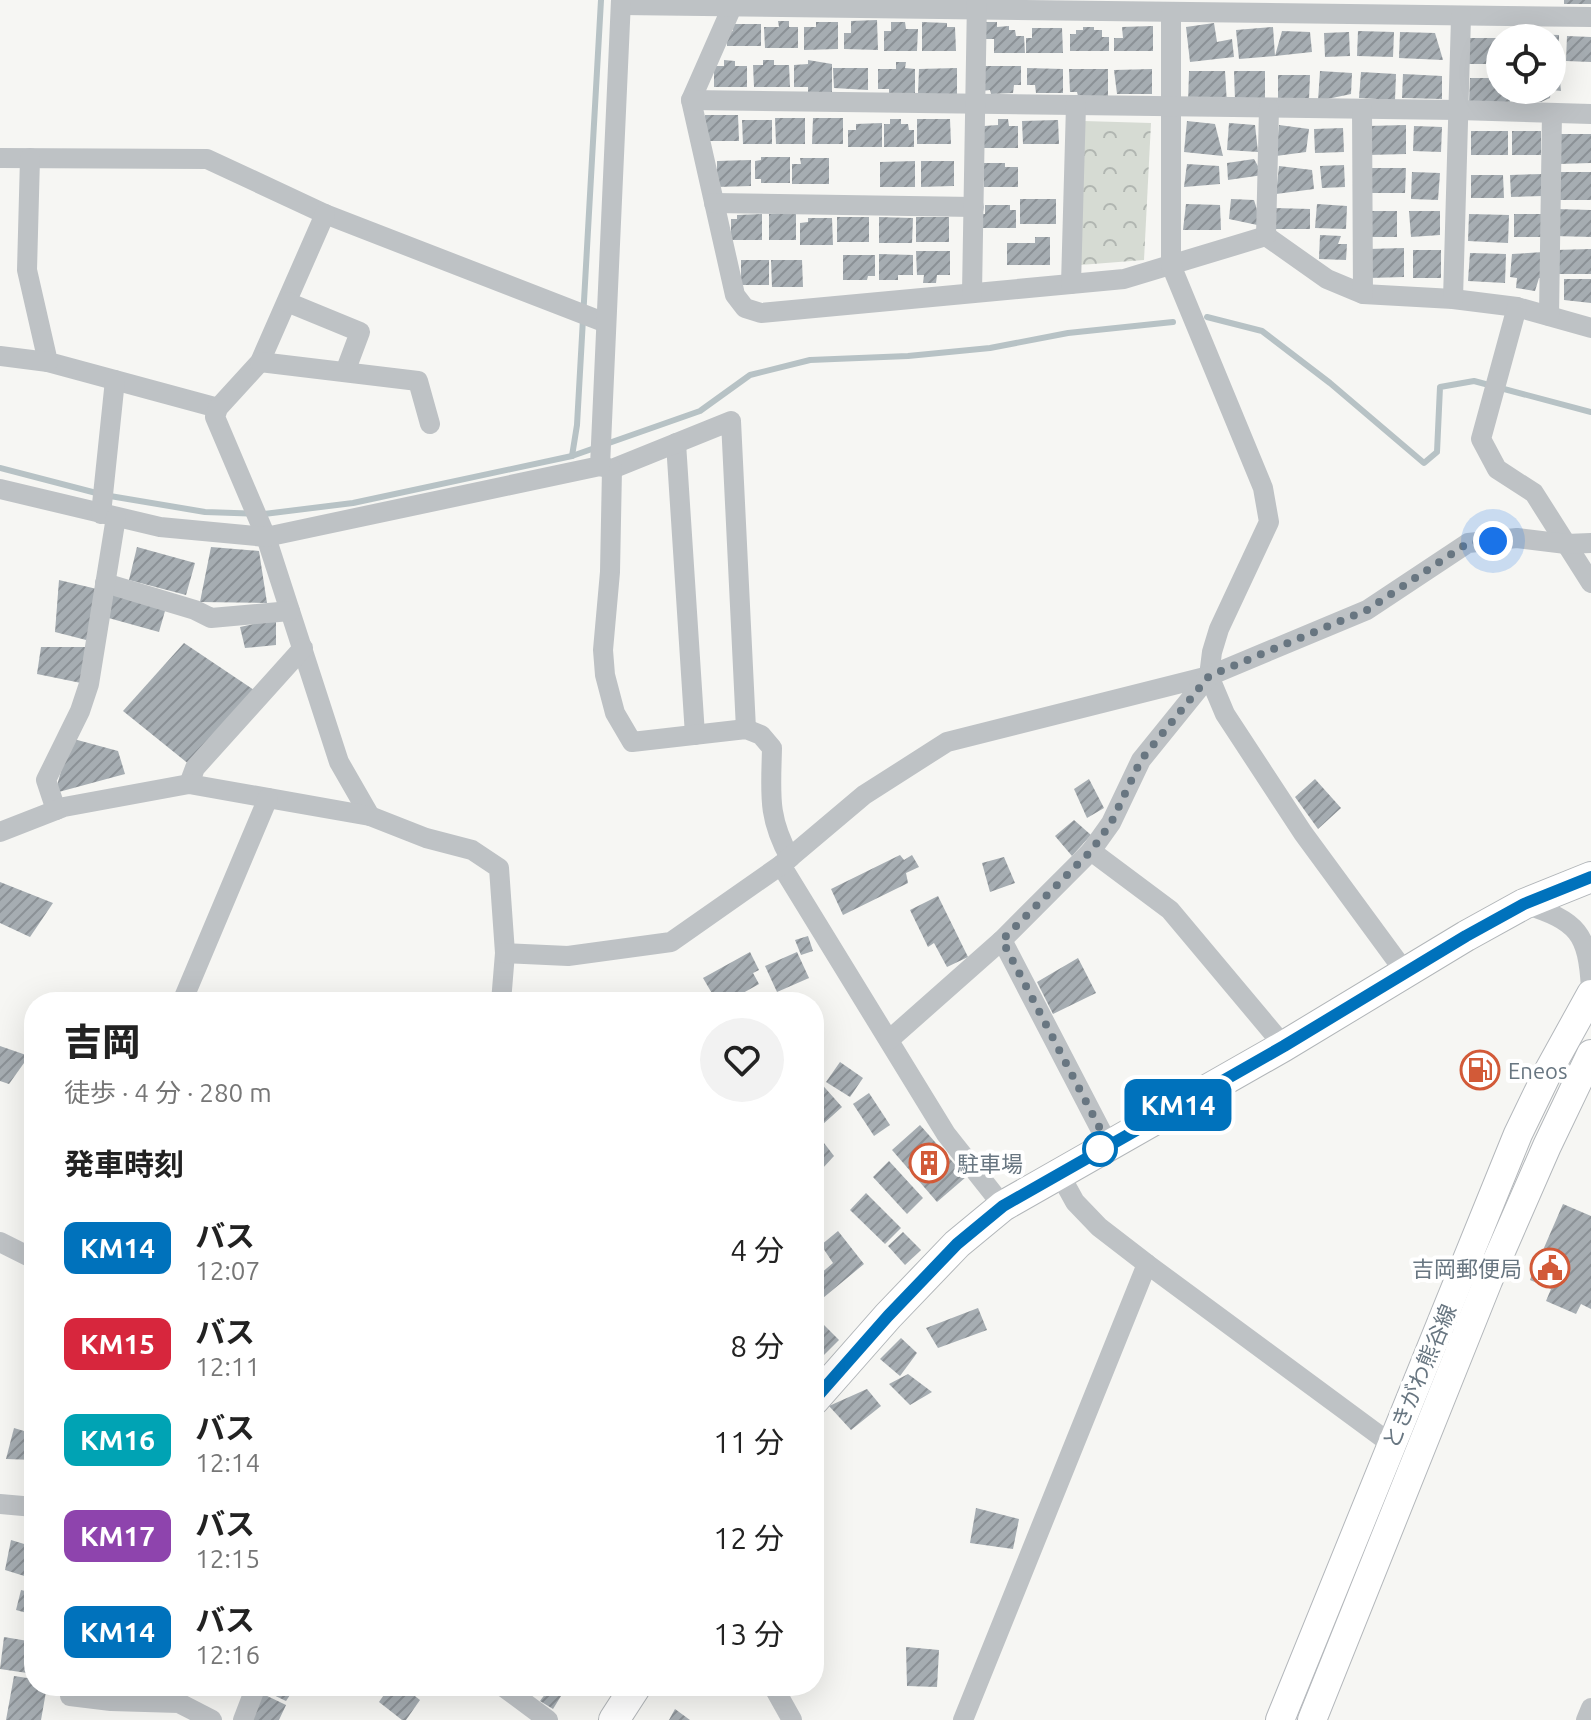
<!DOCTYPE html>
<html lang="ja">
<meta charset="utf-8">
<style>
body{margin:0;font-family:Ubuntu,"Noto Sans JP",sans-serif;background:#f2f2f2;color:#222;height:100vh;display:flex;flex-direction:column;font-size:30px;white-space:nowrap}
*{box-sizing:border-box;margin:0}
p{font-size:26px;color:#767676}
.icon{flex:none;width:44px;height:44px;fill:none;stroke:currentColor;stroke-width:2;stroke-linecap:round;stroke-linejoin:round}
.map{position:relative;flex:1;overflow:hidden}
.sheet{position:absolute;left:24px;top:992px;width:800px;height:704px;display:flex;flex-direction:column;background:#fff;border-radius:32px;box-shadow:0 8px 32px #0002}
.sheet>*{flex:none}
.badge{padding:0 16px;border-radius:12px;font-size:28px;line-height:52px}
.fabs{position:absolute;left:1486px;top:24px;display:grid;gap:16px}
.fabs a{display:grid;place-items:center;width:80px;height:80px;border-radius:50%;background:#fff;box-shadow:0 8px 32px #0002;font-size:40px}
.you{position:absolute;width:40px;height:40px;margin:-20px;border:6px solid #fff;border-radius:50%;background:#1a73e8;box-shadow:0 0 0 12px #1a73e833}
.map>.badge{position:absolute;translate:-50% -50%;box-shadow:0 0 0 4px #fff}
h2{padding:0 40px;font-size:30px;line-height:72px}
.round{display:grid;place-items:center;flex:none;width:84px;height:84px;border-radius:42px;background:#f2f2f2}
.overview{display:flex;align-items:center;justify-content:space-between;height:136px;padding:0 40px}
h1{font-size:38px;font-weight:800;line-height:60px}
ul{padding:0;list-style:none}
li{display:flex;align-items:center;gap:24px;height:96px;padding:0 40px}
li div{flex:1}
li b{display:block;font-size:30px}
li em{font-style:normal}
li .badge{min-width:88px;font-weight:700;text-align:center}
.map>svg:first-child{display:block}
.forest{fill:url(#forest-crowns)}
.lines{fill:none;stroke-linecap:round;stroke-linejoin:round}
.stream{stroke:#b7c2c5;stroke-width:6}
.building{fill:url(#building-hatch)}
.secondary-casing{stroke:#b3b7bb;stroke-width:30}
.primary-casing{stroke:#b2b6b9;stroke-width:32}
.minor{stroke:#bec2c5;stroke-width:20}
.secondary{stroke:#fff;stroke-width:28}
.primary{stroke:#fff;stroke-width:30}
.line-casing{stroke:#fff;stroke-width:18}
.line{stroke:#0072bc;stroke-width:12}
.walk{stroke:#687681;stroke-width:8;stroke-dasharray:0 14.4}
.stop-dot{fill:#fff;stroke:#0072bc;stroke-width:4}
.labels{text-anchor:middle;dominant-baseline:central;stroke-width:8;stroke-linejoin:round;paint-order:stroke}
.poi-label{font-size:22px;fill:#687681;stroke:#fff;text-anchor:start}
.street-label{font-size:22px;fill:#687681;stroke:#fff}
</style>
<div class="map">
<svg width="1591" height="1720" viewBox="0 0 1591 1720">
<defs>
<pattern id="forest-crowns" width="20" height="18" patternUnits="userSpaceOnUse" patternTransform="scale(2)"><rect width="20" height="18" fill="#d6dbd3"/><path d="M2 6a3 3 0 1 1 6 0M12 15a3 3 0 1 1 6 0" fill="none" stroke="#b1b6b1"/></pattern>
<pattern id="building-hatch" width="6" height="6" patternUnits="userSpaceOnUse" patternTransform="scale(2)"><rect width="6" height="6" fill="#a6adb2"/><path d="M-1 1l2-2M0 6l6-6M5 7l2-2" fill="none" stroke="#8b9196"/></pattern>
</defs>
<rect width="100%" height="100%" fill="#f6f6f3"/>
<path class="forest" d="M1084 121 1151 123 1144 260 1080 265Z"/>
<g class="lines">
<g class="stream">
<path d="M1207 317 1262 331 1330 383 1424 463 1437 452 1440 387 1474 381 1591 412"/>
<path d="M572 456 577 425 601 0"/>
<path d="M0 468 104 495 205 512 264 514 353 503 572 456 700 411 750 375 810 360 908 356 990 348 1068 333 1173 322"/>
</g>
</g>
<g class="building">
<rect x="1564" y="0" width="27" height="4"/>
<path d="M877 20 878 50 844 49V33H851V21Z"/>
<path d="M778 21H789V27H798V48H765L764 27H779Z"/>
<path d="M816 22H838V49L804 50V27H816Z"/>
<path d="M891 22H905L906 29H918L917 51H884V31H891Z"/>
<path d="M922 22 947 23V27H955L956 51H922Z"/>
<path d="M985 22H997V27L1009 26V30H1015L1016 36H1024L1025 53H994V39H985Z"/>
<path d="M1214 23 1217 42 1232 39 1234 57 1190 62 1186 27Z"/>
<path d="M733 24H761V46H727V32L733 31Z"/>
<path d="M1153 26V51H1114V38H1123L1122 27Z"/>
<path d="M1083 27H1094V30H1102V37H1109V51H1070V34H1076V30H1083Z"/>
<path d="M1273 27 1275 56 1282 31 1310 32 1312 52 1275 56 1239 59 1236 30Z"/>
<path d="M1032 28H1062L1063 53H1026V38H1032Z"/>
<path d="M1358 31 1394 32 1393 57 1357 56Z"/>
<path d="M1349 32 1350 56 1325 57 1324 33Z"/>
<path d="M1400 32 1435 33 1443 60 1399 58Z"/>
<path d="M1522 34 1559 35V62H1552V38H1522Z"/>
<path d="M1567 36 1591 37V62L1566 61Z"/>
<rect x="1469" y="38" width="31" height="26"/>
<path d="M724 60 735 61V66H747V87H714V66H724Z"/>
<path d="M763 60H774V65H789L790 87H754L753 65H763Z"/>
<path d="M808 60 832 64V94H808V87H794V65L808 64Z"/>
<path d="M896 62H906L905 68 915 69V93H889V89H878V69H896Z"/>
<path d="M981 66H1021V85H1014L1013 93 991 94 990 90 982 91Z"/>
<path d="M833 68H868V90L834 88Z"/>
<path d="M957 68V94H918L919 69Z"/>
<path d="M1027 68 1063 69V93H1036L1035 85H1027Z"/>
<path d="M1069 69H1108V96H1078L1077 92H1070Z"/>
<path d="M1152 69V94H1117L1114 70Z"/>
<path d="M1189 71H1225L1227 104 1188 103Z"/>
<path d="M1234 71H1265V99L1235 100Z"/>
<path d="M1320 71 1352 73 1351 94 1318 101Z"/>
<path d="M1361 72 1396 74 1395 100 1359 98Z"/>
<path d="M1552 72H1559L1561 91 1552 90Z"/>
<path d="M1403 74 1442 76V99L1402 98Z"/>
<path d="M1278 75H1310L1309 100 1278 99Z"/>
<path d="M1470 78H1500V90H1510V106L1469 104Z"/>
<path d="M1521 90H1551L1550 98 1541 102 1526 101 1521 97Z"/>
<path d="M705 115H738L739 141H705Z"/>
<path d="M775 118H805V144H776Z"/>
<path d="M813 118H843V144H812Z"/>
<path d="M890 119H901V124H908L909 130H914V147H884V124H890Z"/>
<path d="M917 119H950L951 144H917Z"/>
<path d="M998 119H1008L1009 126H1018V148H984V126L998 125Z"/>
<path d="M742 120H772V144H743Z"/>
<path d="M1058 120 1059 144H1023L1022 121Z"/>
<path d="M1187 121 1215 124 1223 156 1184 152Z"/>
<path d="M882 123V147H848V130H856V124Z"/>
<path d="M1229 123 1255 125 1258 152 1227 150Z"/>
<path d="M1279 125 1309 129 1306 152 1276 156Z"/>
<path d="M1406 125V154L1368 155V126Z"/>
<path d="M1414 126 1442 127 1441 152 1413 151Z"/>
<path d="M1343 128 1344 152 1315 153 1314 129Z"/>
<rect x="1471" y="131" width="37" height="24"/>
<rect x="1512" y="131" width="29" height="24"/>
<path d="M1558 134H1591V163L1559 164Z"/>
<path d="M761 157H790V183H761V179H755V161L761 160Z"/>
<path d="M800 158H829V184H792V164H801Z"/>
<path d="M1254 159 1263 175 1228 180 1227 163Z"/>
<path d="M751 160V186L717 187V161Z"/>
<path d="M915 161V187H880V162Z"/>
<path d="M921 161H954V186L921 187Z"/>
<path d="M984 163H1005V167H1018V187H984Z"/>
<path d="M1187 164 1219 166 1220 184 1184 187Z"/>
<path d="M1344 165 1345 187 1322 188 1320 166Z"/>
<path d="M1279 166 1312 170 1314 189 1276 194Z"/>
<path d="M1371 168H1406L1405 193H1371Z"/>
<path d="M1412 172 1440 173 1438 200 1411 199Z"/>
<rect x="1557" y="172" width="34" height="28"/>
<path d="M1543 174 1544 196 1511 197 1510 175Z"/>
<path d="M1471 175H1503L1504 198H1471Z"/>
<rect x="1020" y="199" width="36" height="25"/>
<path d="M1231 199 1254 200 1262 226 1229 219Z"/>
<path d="M1186 204 1220 205 1221 230H1183Z"/>
<path d="M1317 204 1347 206 1346 229 1315 228Z"/>
<path d="M985 205H1010V210H1016V228H982V214H985Z"/>
<path d="M1274 208 1310 209V229H1274Z"/>
<path d="M1555 209 1591 210V237L1554 236Z"/>
<rect x="1365" y="211" width="32" height="26"/>
<path d="M1409 211H1440V235L1411 237Z"/>
<path d="M762 214V240H731V219H737V215Z"/>
<rect x="769" y="214" width="27" height="26"/>
<path d="M1469 214 1509 215 1508 243 1468 241Z"/>
<rect x="1514" y="214" width="28" height="23"/>
<rect x="837" y="217" width="32" height="25"/>
<path d="M879 217 913 218 912 243H879Z"/>
<rect x="916" y="217" width="33" height="25"/>
<path d="M808 218H832L833 245H800V223L808 222Z"/>
<path d="M1320 235 1341 236 1338 244H1347L1346 260 1319 259Z"/>
<path d="M1035 237H1050V265H1007V243H1035Z"/>
<path d="M1404 248V277L1369 278 1368 249Z"/>
<path d="M1591 249V274H1556L1555 250Z"/>
<rect x="1413" y="250" width="28" height="28"/>
<path d="M916 251H950V275H937L936 283H923L924 275H917Z"/>
<path d="M1544 252V279L1539 278 1535 291 1516 288 1517 278 1510 277 1512 254Z"/>
<path d="M1470 253 1506 254 1505 283 1468 281Z"/>
<path d="M879 254 913 255V275H898V280H879Z"/>
<path d="M843 255H875V276H868L867 280H843Z"/>
<rect x="741" y="260" width="28" height="25"/>
<path d="M771 260H802L803 287H772Z"/>
<path d="M1564 279H1591V303L1564 300Z"/>
<path d="M137 547 195 563 186 595 129 580Z"/>
<path d="M211 547 259 551 267 603 200 602Z"/>
<path d="M59 580 101 590 90 641 55 632Z"/>
<path d="M112 590 167 604 159 632 105 617Z"/>
<path d="M276 619V645L245 648 240 627Z"/>
<path d="M184 643 254 690 190 765 123 711Z"/>
<path d="M41 647H90L81 683 37 674Z"/>
<path d="M70 738 118 751 125 774 55 793Z"/>
<path d="M1089 779 1104 808 1087 818 1074 789Z"/>
<path d="M1315 779 1341 808 1318 829 1295 797Z"/>
<path d="M1074 820 1091 835 1072 856 1055 836Z"/>
<path d="M900 855 904 860 912 855 919 867 906 873 908 883 843 915 831 889Z"/>
<path d="M1004 857 1015 883 990 892 982 863Z"/>
<path d="M0 882 53 903 30 937 0 923Z"/>
<path d="M938 896 968 957 947 967 934 943 928 947 910 910Z"/>
<path d="M808 936 813 951 801 955 795 940Z"/>
<path d="M750 952 759 970 753 973 759 984 727 1002H717L703 978Z"/>
<path d="M797 952 809 978 777 992 765 966Z"/>
<path d="M1078 958 1096 993 1053 1014 1037 982Z"/>
<path d="M0 1046 29 1056 9 1084 0 1081Z"/>
<path d="M840 1062 863 1078 850 1097 826 1082Z"/>
<path d="M818 1080 842 1107 822 1125 817 1120 814 1123V1083Z"/>
<path d="M869 1093 890 1125 874 1136 853 1104Z"/>
<path d="M920 1125 966 1177 937 1202 892 1150Z"/>
<path d="M824 1143 834 1156 821 1170 814 1163V1152Z"/>
<path d="M889 1161 923 1198 907 1214 873 1177Z"/>
<path d="M866 1193 901 1228 885 1244 850 1210Z"/>
<path d="M1563 1204 1591 1216V1309L1581 1304 1576 1314 1546 1301 1551 1289 1530 1280Z"/>
<path d="M838 1231 864 1264 823 1298 814 1286V1279L833 1263 821 1245Z"/>
<path d="M903 1232 921 1250 905 1265 888 1246Z"/>
<path d="M978 1308 987 1330 938 1348 926 1328Z"/>
<path d="M814 1315 839 1340 814 1365Z"/>
<path d="M901 1338 917 1353 900 1376 880 1359Z"/>
<path d="M908 1374 932 1392 910 1405 889 1384Z"/>
<path d="M867 1389 881 1406 851 1430 829 1406Z"/>
<path d="M14 1428 34 1434V1460L6 1459Z"/>
<path d="M976 1508 1019 1519 1013 1549 970 1543Z"/>
<path d="M11 1540 34 1547V1579L5 1570Z"/>
<path d="M21 1590 34 1593V1615L16 1610Z"/>
<path d="M4 1637 34 1642V1674L0 1669Z"/>
<path d="M906 1647 939 1650 937 1687 907 1686Z"/>
<path d="M14 1676 34 1679V1686H47L41 1720H6Z"/>
<path d="M265 1686H296L286 1701 263 1690Z"/>
<path d="M390 1686H402L420 1700 406 1720H402L379 1702Z"/>
<path d="M409 1686H423L417 1695Z"/>
<path d="M551 1686 566 1688 553 1709 540 1701Z"/>
<path d="M261 1693 286 1705 279 1720H248Z"/>
<path d="M675 1709 690 1720H669Z"/>
</g>
<g class="lines">
<g class="secondary-casing">
<g id="secondary">
<path d="M1280 1720 1518 1134 1549 1070 1591 994"/>
<path d="M1312 1720 1488 1281 1547 1146 1591 1054"/>
</g>
</g>
<g class="primary-casing">
<g id="primary">
<path d="M814 1400 888 1316 957 1244 1003 1206 1284 1046 1466 936 1524 904 1591 877"/>
<path d="M614 1720 636 1686"/>
</g>
</g>
<g class="minor">
<path d="M731 0 732 7 691 100 735 295 745 308 761 313 1124 279 1266 236 1327 279 1363 294 1453 299 1517 307 1591 328"/>
<path d="M621 5 1591 17"/>
<path d="M1171 12V265L1263 488 1269 522 1219 629 1212 652 1209 676 1225 714 1303 833 1405 972"/>
<path d="M691 100 1458 110 1591 114"/>
<path d="M1362 109 1363 294"/>
<path d="M0 158 207 159 325 214 606 323"/>
<path d="M30 158 27 270 48 362 218 408"/>
<path d="M714 203 974 207"/>
<path d="M325 214 260 362 218 408 215 417 266 537 339 762 370 816"/>
<path d="M1266 236 1269 108"/>
<path d="M1071 284 1076 105"/>
<path d="M972 293 977 0"/>
<path d="M1453 299 1461 17"/>
<path d="M287 302 360 332 345 372"/>
<path d="M1517 307 1481 439 1497 469 1534 493 1591 583"/>
<path d="M1549 316 1552 113"/>
<path d="M0 356 48 362"/>
<path d="M260 362 418 381 430 424"/>
<path d="M676 443 695 735"/>
<path d="M600 466 612 469 731 421 746 729"/>
<path d="M612 469 610 572 603 650 605 675 615 713 632 742 746 729 761 735 772 748C771 794 767 816 790 858"/>
<path d="M0 489 160 527 266 537 600 466 621 0"/>
<path d="M101 514 115 380"/>
<path d="M105 583 195 610 211 618 290 611"/>
<path d="M189 784 195 768 303 648"/>
<path d="M56 810 46 780 80 711 89 684 116 517"/>
<path d="M0 832 64 807 189 784 370 816 426 838 472 850 499 868 505 953 501 1002"/>
<path d="M1091 851 1170 910 1284 1046"/>
<path d="M781 865 946 1134 1003 1206"/>
<path d="M1524 904C1578 921 1588 933 1591 989"/>
<path d="M1002 940 1108 1144"/>
<path d="M505 953 568 956 671 942 781 865 864 795 947 742 1209 676 1367 610 1468 543 1517 538 1566 544 1591 543"/>
<path d="M182 1002 268 798"/>
<path d="M889 1040 1002 940 1091 851 1111 823 1141 760 1209 676"/>
<path d="M1059 1173 1075 1202 1099 1227 1147 1264"/>
<path d="M0 1242 34 1259"/>
<path d="M0 1504 34 1507"/>
<path d="M502 1686 548 1720"/>
<path d="M773 1686 792 1720"/>
<path d="M70 1696 111 1701 179 1703 212 1720"/>
<path d="M243 1720 256 1686"/>
<path d="M963 1720 1147 1264 1391 1444"/>
<path d="M1586 1720 1591 1708"/>
</g>
<use href="#secondary" class="secondary"/>
<use href="#primary" class="primary"/>
</g>
<g class="lines">
<g class="line-casing">
<path id="line" d="M814 1400 888 1316 957 1244 1003 1206 1284 1046 1466 936 1524 904 1591 877"/>
</g>
<use href="#line" class="line"/>
<path class="walk" d="M1100 1149 1108 1144 1002 940 1091 851 1111 823 1141 760 1209 676 1367 610 1468 543 1493 541"/>
</g>
<defs>
<g id="fuel-ring" transform="scale(2)"><circle r="9.5" fill="#fff" stroke="#d25a38" stroke-width="1.5"/><path d="M-5.5-6h7V0h2V4h1.3V-2.5L3-4.5l.8-.8L6-3V5H2.5V1h-1V6h-7ZM-4.2-4.7v3.2H.2V-4.7Z" fill="#d25a38"/></g>
<g id="building-ring" transform="scale(2)"><circle r="9.5" fill="#fff" stroke="#d25a38" stroke-width="1.5"/><path d="M-4-6H4V6H1V3H-1V6H-4ZM-2.5-4.3h1.7v1.8h-1.7ZM.8-4.3h1.7v1.8H.8ZM-2.5-1h1.7V.8h-1.7ZM.8-1h1.7V.8H.8Z" fill="#d25a38"/></g>
<g id="civic-ring" transform="scale(2)"><circle r="9.5" fill="#fff" stroke="#d25a38" stroke-width="1.5"/><path d="M-.6-6.5H3V-4.5H.6V-3L4-1V1h2V6H-6V1h2V-1L-.6-3ZM-1.2 2.5V6h2.4V2.5Z" fill="#d25a38"/></g>
</defs>
<g fill-rule="evenodd">
<use href="#fuel-ring" x="1480" y="1070"/>
<use href="#building-ring" x="929" y="1163"/>
<use href="#civic-ring" x="1550" y="1268"/>
</g>
<circle class="stop-dot" cx="1100" cy="1149" r="16"/>
<g class="labels">
<g class="poi-label">
<text x="1508" y="1070">Eneos</text>
<text x="957" y="1163">駐車場</text>
<text x="1522" y="1268" text-anchor="end">吉岡郵便局</text>
</g>
<g class="street-label">
<text transform="translate(1419 1376) rotate(-67)">ときがわ熊谷線</text>
</g>
</g>
</svg>
<div class="fabs">
<a><svg class="icon" aria-label="locate" viewBox="0 0 24 24"><circle cx="12" cy="12" r="6"/><path d="M12 2v4M12 18v4M2 12h4M18 12h4"/></svg></a>
</div>
<div class="you" style="left:1493px;top:541px"></div>
<b class="badge" style="left:1178px;top:1105px;background:#0072bc;color:#fff">KM14</b>
<section class="sheet">
<div class="overview"><div><h1>吉岡</h1><p>徒歩 · 4 分 · 280 m</p></div><a class="round"><svg class="icon" aria-label="heart" viewBox="0 0 24 24"><path d="M12 20l-8-8c-3-5 5-10 8-4 3-6 11-1 8 4z"/></svg></a></div>
<h2>発車時刻</h2>
<ul>
<li><span class="badge" style="background:#0072bc;color:#fff">KM14</span><div><b>バス</b><p>12:07</p></div><em>4 分</em></li>
<li><span class="badge" style="background:#d7263d;color:#fff">KM15</span><div><b>バス</b><p>12:11</p></div><em>8 分</em></li>
<li><span class="badge" style="background:#00a3b4;color:#fff">KM16</span><div><b>バス</b><p>12:14</p></div><em>11 分</em></li>
<li><span class="badge" style="background:#8e44ad;color:#fff">KM17</span><div><b>バス</b><p>12:15</p></div><em>12 分</em></li>
<li><span class="badge" style="background:#0072bc;color:#fff">KM14</span><div><b>バス</b><p>12:16</p></div><em>13 分</em></li>
</ul>
</section>
</div>
